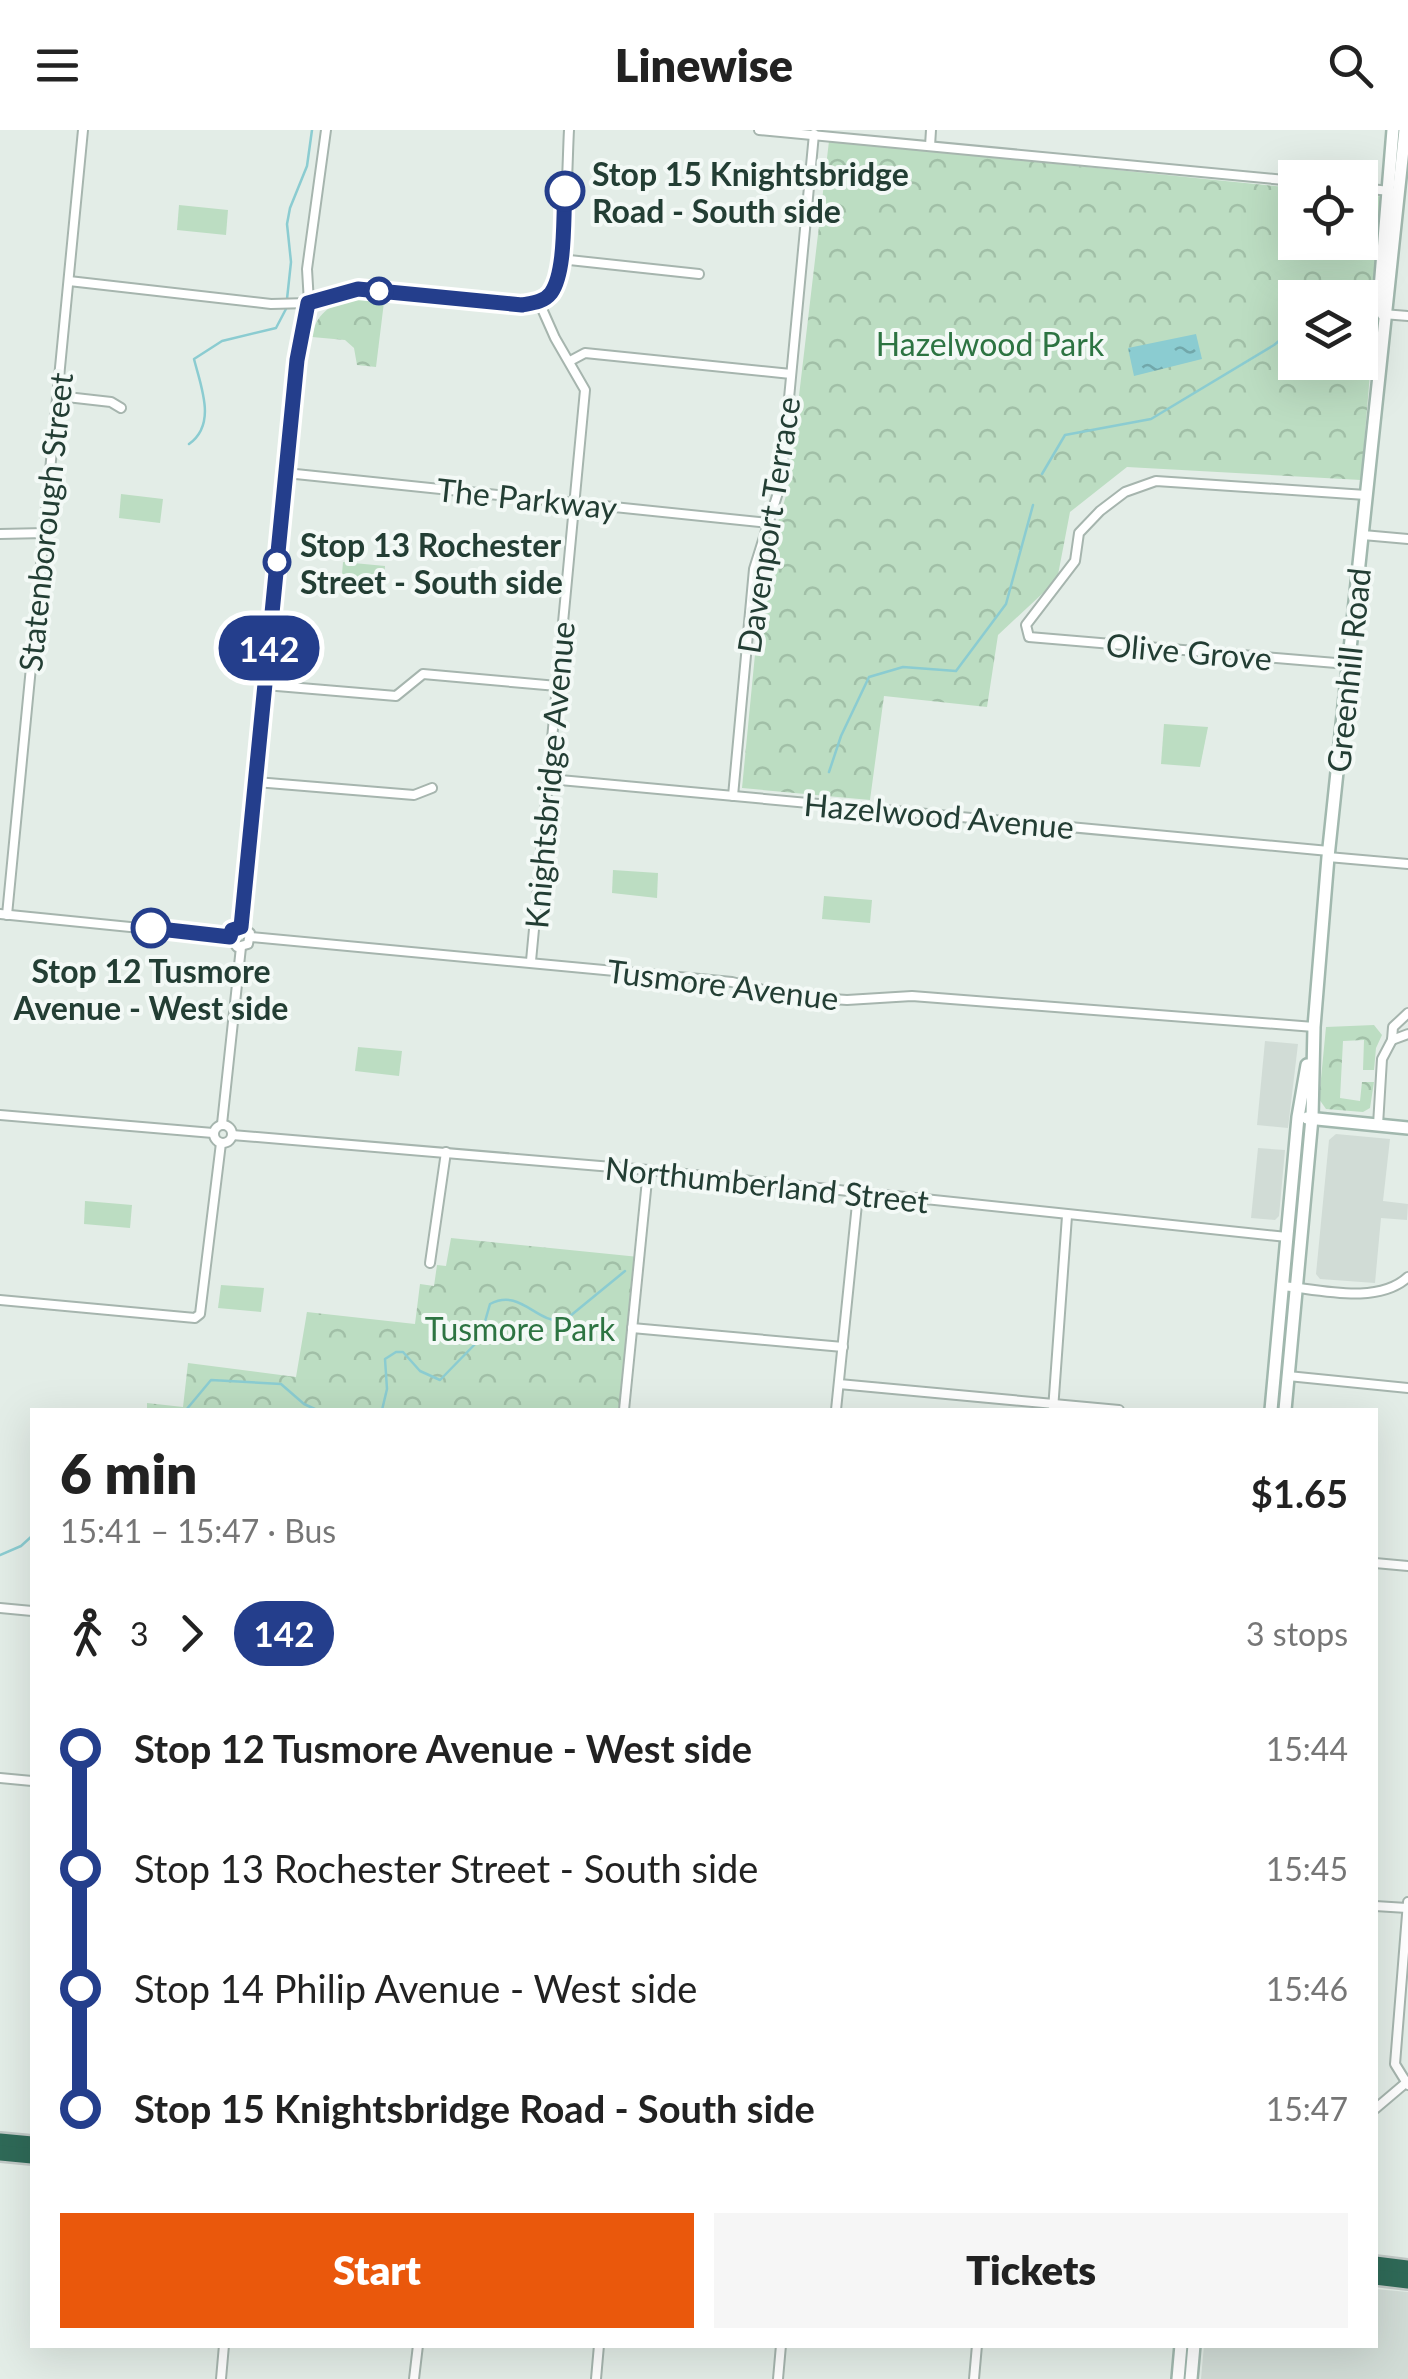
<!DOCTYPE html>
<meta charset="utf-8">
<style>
body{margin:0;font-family:Lato,sans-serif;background:#f6f6f6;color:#222;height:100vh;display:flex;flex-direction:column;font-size:38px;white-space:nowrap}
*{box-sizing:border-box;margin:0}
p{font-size:32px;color:#767676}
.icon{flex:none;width:55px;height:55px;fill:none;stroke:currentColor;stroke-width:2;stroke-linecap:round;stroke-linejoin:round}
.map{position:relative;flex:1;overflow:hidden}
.side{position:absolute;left:30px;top:1278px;width:1348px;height:940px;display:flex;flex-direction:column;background:#fff;border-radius:0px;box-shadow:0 10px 40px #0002}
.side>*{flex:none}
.badge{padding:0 20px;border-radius:32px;font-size:35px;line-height:65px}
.buttons{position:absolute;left:1278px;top:30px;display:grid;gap:20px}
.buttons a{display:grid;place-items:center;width:100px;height:100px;border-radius:0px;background:#fff;box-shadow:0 10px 40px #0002;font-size:50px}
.map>.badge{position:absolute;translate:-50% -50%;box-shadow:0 0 0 5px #fff}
.legs{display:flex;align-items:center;gap:15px;height:110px;padding:0 30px;font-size:32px}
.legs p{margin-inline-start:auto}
.summary{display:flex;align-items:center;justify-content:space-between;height:170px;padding:0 30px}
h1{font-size:55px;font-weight:800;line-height:75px}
.action{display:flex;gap:20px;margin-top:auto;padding:20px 30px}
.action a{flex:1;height:115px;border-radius:0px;background:#ea580c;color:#fff;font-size:40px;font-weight:800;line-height:115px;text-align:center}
.action a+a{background:#f6f6f6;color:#222}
ul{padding:0 30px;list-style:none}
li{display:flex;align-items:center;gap:35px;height:120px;font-size:38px}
li i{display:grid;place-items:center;width:15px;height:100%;margin:0 12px;background:currentColor}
li i::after{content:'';width:25px;height:25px;margin:-12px;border:8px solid;border-radius:50%;background:#fff}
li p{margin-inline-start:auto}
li:first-child i{background:linear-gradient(#0000 50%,currentColor 0)}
li:last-child i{background:linear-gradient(currentColor 50%,#0000 0)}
header{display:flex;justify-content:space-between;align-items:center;height:130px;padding:0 30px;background:#fff;font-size:45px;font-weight:800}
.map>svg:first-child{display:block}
.built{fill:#d1dcd6}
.grass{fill:#bcddc2}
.park{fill:url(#park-crowns);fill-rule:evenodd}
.water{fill:url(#water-ripples)}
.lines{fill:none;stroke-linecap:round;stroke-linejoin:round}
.stream{stroke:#8bccd1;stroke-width:2.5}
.street-casing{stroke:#a6b5ae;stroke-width:12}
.secondary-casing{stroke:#a1b8ae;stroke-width:16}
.highway-casing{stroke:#c1c9c6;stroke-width:20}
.street{stroke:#fff;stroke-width:8}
.secondary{stroke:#fff;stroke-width:11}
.highway{stroke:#2f6a58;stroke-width:15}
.line-1-casing{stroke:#fff;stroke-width:22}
.line-1{stroke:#243e8c;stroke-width:15}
.stop-1-dot{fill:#fff;stroke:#243e8c;stroke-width:5}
.labels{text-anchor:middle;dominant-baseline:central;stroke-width:8;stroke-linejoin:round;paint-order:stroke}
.stop-label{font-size:32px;font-weight:bold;fill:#233e34;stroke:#f3f9f6;text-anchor:start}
.park-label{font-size:32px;fill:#2d7442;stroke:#f3f9f6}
.street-label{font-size:32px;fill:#233e34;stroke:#f3f9f6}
</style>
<header><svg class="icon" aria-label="menu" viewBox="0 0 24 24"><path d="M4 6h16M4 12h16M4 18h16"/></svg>Linewise<svg class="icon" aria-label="search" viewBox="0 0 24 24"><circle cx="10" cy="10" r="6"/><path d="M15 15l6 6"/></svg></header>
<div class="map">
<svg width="1408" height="2249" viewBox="0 0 1408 2249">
<defs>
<pattern id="park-crowns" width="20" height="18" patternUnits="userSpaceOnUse" patternTransform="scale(2.5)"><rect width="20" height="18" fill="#bcddc2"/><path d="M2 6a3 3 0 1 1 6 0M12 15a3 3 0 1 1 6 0" fill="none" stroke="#a1bfa7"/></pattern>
<pattern id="water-ripples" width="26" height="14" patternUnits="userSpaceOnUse" patternTransform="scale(2.5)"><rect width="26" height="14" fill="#8bccd1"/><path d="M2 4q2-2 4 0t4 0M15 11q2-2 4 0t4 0" fill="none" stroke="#71a7aa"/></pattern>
</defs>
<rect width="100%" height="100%" fill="#e3ede7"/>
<g class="built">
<path d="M1265 911 1298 914 1288 998 1257 995Z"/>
<path d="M1336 1004 1390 1009 1383 1071 1408 1074 1407 1090 1381 1088 1375 1153 1320 1149 1316 1144 1329 1010Z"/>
<path d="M1258 1018 1285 1020 1279 1086 1275 1090 1251 1088Z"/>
<path d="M1375 2159 1408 2162V2249H1201L1204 2215H1375Z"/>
</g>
<g class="grass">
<path d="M179 75 228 80 226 105 177 100Z"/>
<path d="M121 364 163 369 160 393 119 388Z"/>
<path d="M343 432 385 436 383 460 341 457Z"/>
<path d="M1164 594 1208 597 1200 637 1161 634Z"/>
<path d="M613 740 658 743 657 768 612 763Z"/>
<path d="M824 766 872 770 870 793 822 789Z"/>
<path d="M358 917 402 921 399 946 355 941Z"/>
<path d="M85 1071 132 1075 130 1098 84 1094Z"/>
<path d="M221 1155 264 1158 261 1182 218 1178Z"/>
</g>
<g class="park">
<path d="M829 11 1295 58V112H1360V64L1385 67 1361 350 1127 337 1070 382 1057 450 998 505 987 577 884 566 870 670 742 658 763 442 788 359ZM1295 168H1360V232H1295Z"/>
<path d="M352 169 384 172 376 237 357 235 354 218 345 210 312 207C315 185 331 173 352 169Z"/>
<path d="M1374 895 1382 905 1376 918 1374 940H1363L1364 910 1343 911 1340 968 1360 971 1362 952H1374L1370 978 1363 982 1326 979 1319 969 1326 897Z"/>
<path d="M451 1108 639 1127 624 1280H147V1273L183 1277 188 1233 296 1247 307 1182 415 1194 420 1154 434 1156 437 1135 446 1136Z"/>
</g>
<path class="water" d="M1196 204 1202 229 1134 246 1128 218Z"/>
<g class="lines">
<g class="stream">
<path d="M287 169 291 132 287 94 290 78 307 36 312 0"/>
<path d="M1360 173 1365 172"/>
<path d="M189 314C217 294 201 257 194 229L222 211 276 198 287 177"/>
<path d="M1042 344 1065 305 1151 289 1274 215 1295 198"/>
<path d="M829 642 841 606 869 547 903 537 956 541 1006 474 1033 375"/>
<path d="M186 1280 211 1250 281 1254 304 1274 317 1280"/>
<path d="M382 1280 387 1259 385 1229 396 1222H403L420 1241 440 1250 480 1209 490 1174C521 1158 535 1193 564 1191L625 1141"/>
<path d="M0 1425 21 1416 32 1406"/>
</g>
<g class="street-casing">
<g id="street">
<path d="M759 0 1295 51"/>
<path d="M930 16 931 0"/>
<path d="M1360 58 1390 61"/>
<path d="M560 129 699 144"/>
<path d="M69 151 271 174 309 173 358 159 523 175C533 173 543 172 550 163 567 140 567 33 569 0"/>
<path d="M1383 184 1408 186"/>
<path d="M570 231 585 223 791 244"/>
<path d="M58 266 111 272 121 278"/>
<path d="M286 343 768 393"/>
<path d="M0 404 45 403"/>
<path d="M1363 405 1408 409"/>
<path d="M1348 534 1029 507 1026 495 1075 431 1079 403 1100 381 1125 362 1156 351 1366 365"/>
<path d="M265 555 396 566 423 544 557 556"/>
<path d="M549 649 1329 721"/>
<path d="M256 652 414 665 432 658"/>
<path d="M733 666 754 439 781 353 814 4"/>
<path d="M1328 727 1408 734"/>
<path d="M0 784 230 807"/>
<path d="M7 785 83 0"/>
<path d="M241 797 297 230 309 173 307 139 326 0"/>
<path d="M230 807 237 817 248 814 250 803 241 797"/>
<path d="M251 807 732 852 787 866 847 870 912 866 1314 897"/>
<path d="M531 831 585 260 555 208 539 172"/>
<path d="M1392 910 1408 904"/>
<path d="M0 985 213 1003"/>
<path d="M222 994 241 817"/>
<circle cx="223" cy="1004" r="9"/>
<path d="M1378 995 1382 929 1392 910 1393 897 1408 883"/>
<path d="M232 1005 648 1040 1287 1107"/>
<path d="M430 1133 446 1022"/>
<path d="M1283 1156C1321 1160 1378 1175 1408 1147"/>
<path d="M0 1170 195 1188 200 1184 221 1013"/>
<path d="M632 1198 843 1217"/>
<path d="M1288 1246 1408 1258"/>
<path d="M839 1254 1119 1280"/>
<path d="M624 1280 648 1040"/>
<path d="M836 1280 858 1064"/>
<path d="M1053 1280 1067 1086"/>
<path d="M1375 1433 1408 1436"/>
<path d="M0 1478 32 1481"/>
<path d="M0 1648 32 1651"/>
<path d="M1408 1772 1395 1934 1408 1955"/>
<path d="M1375 1776 1407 1778"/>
<path d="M1375 1979 1408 1951"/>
<path d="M221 2249 224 2215"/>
<path d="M414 2249 418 2215"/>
<path d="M596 2249 599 2215"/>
<path d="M778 2249 781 2215"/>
<path d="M974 2249 977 2215"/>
</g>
</g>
<g class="secondary-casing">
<g id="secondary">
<path d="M1383 184 1379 171 1393 0"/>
<path d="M1307 988 1408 998"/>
<path d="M1271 1280 1298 987 1307 935"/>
<path d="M1285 1280 1312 988 1314 897 1328 727 1405 0"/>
<path d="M1178 2249 1181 2215"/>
<path d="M1191 2249 1194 2215"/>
</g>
</g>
<g class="highway-casing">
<g id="highway">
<path d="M0 2011 32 2014"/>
<path d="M0 2023 32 2026"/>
<path d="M1375 2134 1408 2138"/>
<path d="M1375 2147 1408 2151"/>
</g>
</g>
<use href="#street" class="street"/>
<use href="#secondary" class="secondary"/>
<use href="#highway" class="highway"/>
</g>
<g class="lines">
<g class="line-1-casing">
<path id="line-1" d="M151 798 230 807 232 800 241 797 297 230 308 173 358 159 522 175C533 173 544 172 551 163 566 142 563 87 565 61"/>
</g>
<use href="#line-1" class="line-1"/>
</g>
<g class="stop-1-dot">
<circle cx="565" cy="61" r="18"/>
<circle cx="379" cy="161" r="12"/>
<circle cx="277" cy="432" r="12"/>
<circle cx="151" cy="798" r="18"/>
</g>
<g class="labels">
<g class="stop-label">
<text x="592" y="43">Stop 15 Knightsbridge<tspan x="592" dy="37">Road - South side</tspan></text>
<text x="300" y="414">Stop 13 Rochester<tspan x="300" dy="37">Street - South side</tspan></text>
<text x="151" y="840" text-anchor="middle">Stop 12 Tusmore<tspan x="151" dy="37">Avenue - West side</tspan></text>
</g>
<g class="park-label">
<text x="990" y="213">Hazelwood Park</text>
<text x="520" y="1198">Tusmore Park</text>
</g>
<g class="street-label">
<text transform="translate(527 368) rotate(6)">The Parkway</text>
<text transform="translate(45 392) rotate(-84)">Statenborough Street</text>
<text transform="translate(768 395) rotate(-81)">Davenport Terrace</text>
<text transform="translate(1189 521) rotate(5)">Olive Grove</text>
<text transform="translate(1348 540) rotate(-84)">Greenhill Road</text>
<text transform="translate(549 645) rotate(-85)">Knightsbridge Avenue</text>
<text transform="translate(939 685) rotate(5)">Hazelwood Avenue</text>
<text transform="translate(723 854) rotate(7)">Tusmore Avenue</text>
<text transform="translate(767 1054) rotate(6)">Northumberland Street</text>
</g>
</g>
</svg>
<div class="buttons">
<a><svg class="icon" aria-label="locate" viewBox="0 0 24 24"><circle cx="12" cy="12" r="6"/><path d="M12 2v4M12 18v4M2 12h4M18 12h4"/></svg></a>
<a><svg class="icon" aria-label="layers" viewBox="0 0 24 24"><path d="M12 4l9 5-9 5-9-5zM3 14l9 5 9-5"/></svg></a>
</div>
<b class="badge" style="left:269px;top:518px;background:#243e8c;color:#fff">142</b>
<section class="side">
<div class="summary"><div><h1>6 min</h1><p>15:41 – 15:47 · Bus</p></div><b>$1.65</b></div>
<div class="legs"><svg class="icon" aria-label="walk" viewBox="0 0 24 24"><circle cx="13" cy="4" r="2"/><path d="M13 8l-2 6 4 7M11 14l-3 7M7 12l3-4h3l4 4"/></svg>3<svg class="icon" aria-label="forward" viewBox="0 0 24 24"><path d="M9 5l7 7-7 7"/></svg><b class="badge" style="background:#243e8c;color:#fff">142</b><p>3 stops</p></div>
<ul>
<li><i style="color:#243e8c"></i><b>Stop 12 Tusmore Avenue - West side</b><p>15:44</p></li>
<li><i style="color:#243e8c"></i><span>Stop 13 Rochester Street - South side</span><p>15:45</p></li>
<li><i style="color:#243e8c"></i><span>Stop 14 Philip Avenue - West side</span><p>15:46</p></li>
<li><i style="color:#243e8c"></i><b>Stop 15 Knightsbridge Road - South side</b><p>15:47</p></li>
</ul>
<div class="action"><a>Start</a><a>Tickets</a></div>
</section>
</div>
